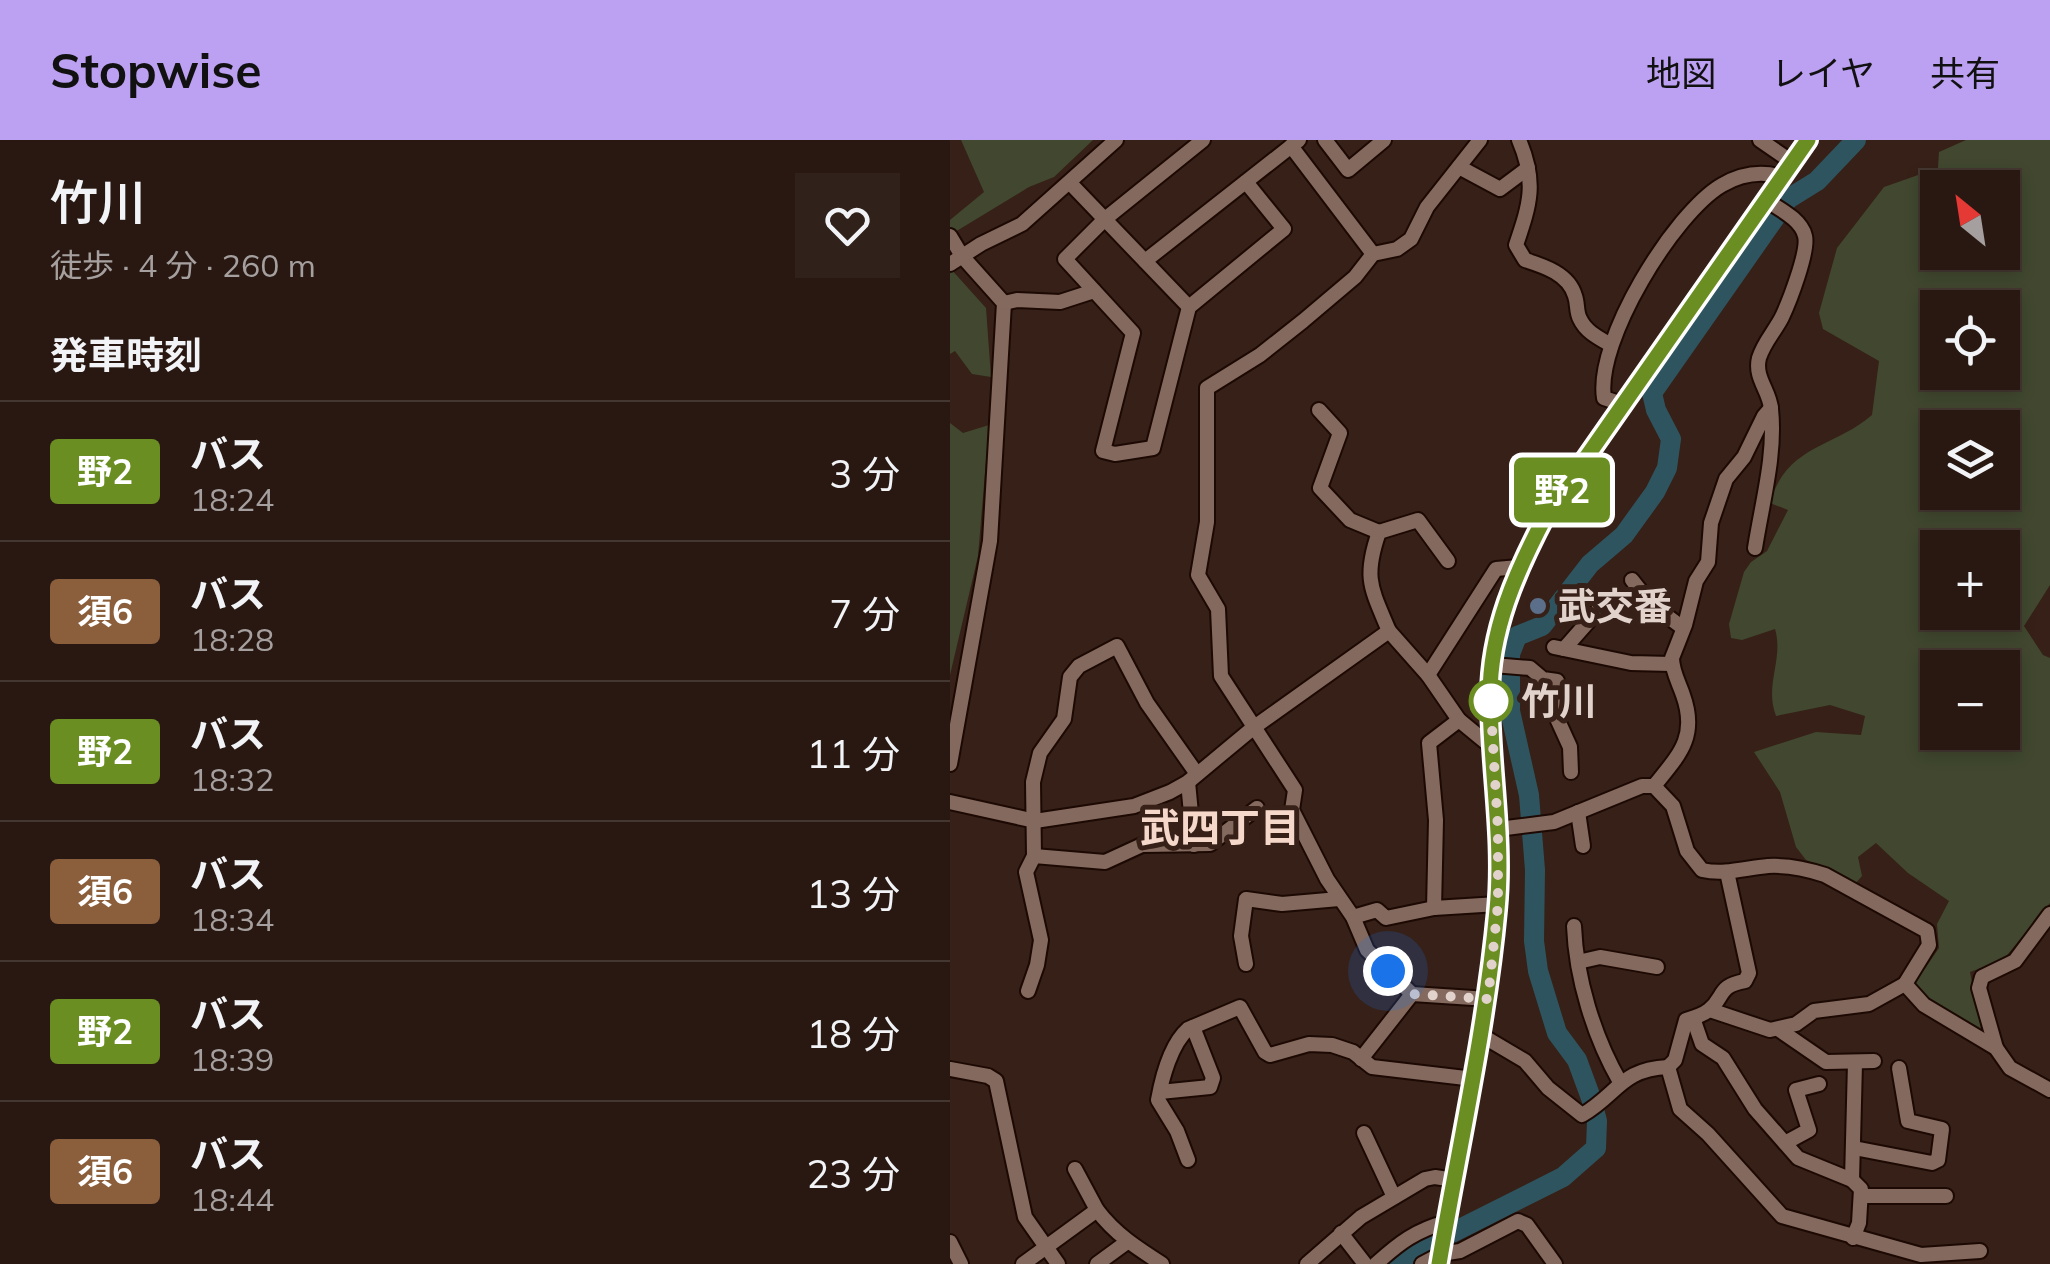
<!DOCTYPE html>
<html lang="ja">
<meta charset="utf-8">
<style>
body{margin:0;font-family:Mulish,"Noto Sans JP",sans-serif;background:#30211a;color:#f1f3f6;height:100vh;display:flex;flex-direction:column;font-size:38px;white-space:nowrap}
*{box-sizing:border-box;margin:0}
p{font-size:32px;color:#a5a09f}
.icon{flex:none;width:55px;height:55px;fill:none;stroke:currentColor;stroke-width:2;stroke-linecap:round;stroke-linejoin:round}
.map{position:relative;flex:1;overflow:hidden}
.details{display:flex;flex-direction:column;background:#281811;width:950px}
.details>*{flex:none}
.badge{padding:0 20px;border-radius:8px;font-size:35px;line-height:65px}
.needle{width:65px;rotate:330deg}
.controls{position:absolute;left:970px;top:30px;display:grid;gap:20px}
.controls a{display:grid;place-items:center;width:100px;height:100px;border-radius:0px;background:#281811;box-shadow:0 5px 15px #0003,0 0 0 2px #443731;font-size:50px}
.you{position:absolute;width:50px;height:50px;margin:-25px;border:8px solid #fff;border-radius:50%;background:#1a73e8;box-shadow:0 0 0 15px #1a73e833}
.map>.badge{position:absolute;translate:-50% -50%;box-shadow:0 0 0 5px #fff}
h2{padding:0 50px;font-size:38px;line-height:90px}
.round{display:grid;place-items:center;flex:none;width:105px;height:105px;border-radius:0px;background:#30211a}
.head{display:flex;align-items:center;justify-content:space-between;height:170px;padding:0 50px}
h1{font-size:48px;font-weight:600;line-height:75px}
ul{padding:0;list-style:none}
li{display:flex;align-items:center;gap:30px;height:140px;padding:0 50px;border-top:2px solid #443731}
li div{flex:1}
li b{display:block;font-size:38px}
li em{font-style:normal}
li .badge{min-width:110px;font-weight:700;text-align:center}
header{display:flex;align-items:center;gap:60px;box-sizing:border-box;height:140px;padding:0 50px;background:#bca0f2;color:#111}
header strong{font-size:48px}
nav{display:flex;gap:55px;margin-inline-start:auto;font-size:35px}
main{display:flex;flex:1;min-height:0}
.map>svg:first-child{display:block}
.green{fill:#41482f;fill-rule:evenodd}
.lines{fill:none;stroke-linecap:round;stroke-linejoin:round}
.river{stroke:#2e555f;stroke-width:20}
.minor-casing{stroke:#1d0903;stroke-width:18}
.major-casing{stroke:#1d0903;stroke-width:21}
.minor{stroke:#84695e;stroke-width:14}
.major{stroke:#b49433;stroke-width:18}
.line-casing{stroke:#fff;stroke-width:22}
.line{stroke:#6b8e23;stroke-width:15}
.walk{stroke:#e1d2cc;stroke-width:10;stroke-dasharray:0 18}
.service-dot{fill:#5c6f8a;stroke:#362017;stroke-width:4}
.stop-dot{fill:#fff;stroke:#6b8e23;stroke-width:5}
.labels{text-anchor:middle;dominant-baseline:central;stroke-width:10;stroke-linejoin:round;paint-order:stroke}
.poi-label{font-size:38px;font-weight:bold;fill:#e1d2cc;stroke:#362017;text-anchor:start}
.stop-label{font-size:38px;font-weight:bold;fill:#e1d2cc;stroke:#362017;text-anchor:start}
.neighbourhood-label{font-size:40px;font-weight:bold;fill:#f6d8cb;stroke:#362017}
</style>
<header>
<strong>Stopwise</strong>
<nav><a>地図</a><a>レイヤ</a><a>共有</a></nav>
</header>
<main>
<section class="details">
<div class="head"><div><h1>竹川</h1><p>徒歩 · 4 分 · 260 m</p></div><a class="round"><svg class="icon" aria-label="heart" viewBox="0 0 24 24"><path d="M12 20l-8-8c-3-5 5-10 8-4 3-6 11-1 8 4z"/></svg></a></div>
<h2>発車時刻</h2>
<ul>
<li><span class="badge" style="background:#6b8e23;color:#fff">野2</span><div><b>バス</b><p>18:24</p></div><em>3 分</em></li>
<li><span class="badge" style="background:#8b5e3c;color:#fff">須6</span><div><b>バス</b><p>18:28</p></div><em>7 分</em></li>
<li><span class="badge" style="background:#6b8e23;color:#fff">野2</span><div><b>バス</b><p>18:32</p></div><em>11 分</em></li>
<li><span class="badge" style="background:#8b5e3c;color:#fff">須6</span><div><b>バス</b><p>18:34</p></div><em>13 分</em></li>
<li><span class="badge" style="background:#6b8e23;color:#fff">野2</span><div><b>バス</b><p>18:39</p></div><em>18 分</em></li>
<li><span class="badge" style="background:#8b5e3c;color:#fff">須6</span><div><b>バス</b><p>18:44</p></div><em>23 分</em></li>
</ul>
</section>
<div class="map">
<svg width="1100" height="1124" viewBox="0 0 1100 1124">
<rect width="100%" height="100%" fill="#362017"/>
<g class="green">
<path d="M11 0H143L104 37 79 47 0 95V80L34 52Z"/>
<path d="M1016 0H1100V445L1074 486 1093 515 1100 518V763L1053 820 1020 832 1031 889 973 861 965 843 989 808 987 784 999 761 958 733 926 703 908 717 912 736 905 744 884 730 856 720 846 707 830 652 804 612 866 592 911 595 915 576 880 565 826 576C814 545 834 519 825 489L792 500 781 498 779 484 794 432 801 422 817 411 838 370 820 363C836 305 884 308 922 275L929 221 873 189 869 173 887 108 934 47 988 28 989 12ZM988 48H1052V112H988ZM988 168H1052V232H988ZM988 288H1052V352H988ZM988 408H1052V472H988ZM988 528H1052V592H988Z"/>
<path d="M0 128 36 168 41 237 22 234 5 211 0 214Z"/>
<path d="M0 283 13 293 39 285 28 416 0 535Z"/>
</g>
<g class="lines">
<path class="river" d="M448 1124 466 1111 613 1037 646 1008 647 981 641 958 627 920 607 893 588 831 584 801 585 730 579 655 560 571V514L567 496 592 486 640 424 674 395 705 352 717 328 721 299 706 270 702 253 838 59 867 41 906 0"/>
<g class="minor-casing">
<g id="minor">
<path d="M253 0 155 79 115 119 183 193 153 311 165 314 203 308 239 167 334 89 296 42"/>
<path d="M375 0 398 30 434 0"/>
<path d="M530 0 477 67 461 99 447 109 423 114 405 137 353 181 310 215 257 248V382L248 435 268 469 271 536 345 650 342 670 377 739 403 777 417 810 462 854 538 859"/>
<path d="M569 0C587 42 580 64 566 105L575 120C594 126 619 134 625 156 628 164 626 172 630 179 636 192 649 198 661 205"/>
<path d="M810 0 842 22"/>
<path d="M341 6 423 114"/>
<path d="M509 27 550 49 578 28"/>
<path d="M120 43 239 167"/>
<path d="M0 96 12 116 54 163 40 401 0 624"/>
<path d="M195 121 349 0"/>
<path d="M0 124 31 104 72 84 166 0"/>
<path d="M54 163 67 160 110 162 144 151"/>
<path d="M672 264 654 258C645 201 724 73 772 45 791 34 812 31 832 37"/>
<path d="M369 270 390 293 370 348 400 380 429 392"/>
<path d="M805 408C812 363 826 314 821 269 820 251 804 238 809 218 814 202 825 191 832 177 839 162 859 111 855 96 851 79 829 69 816 60"/>
<path d="M682 440 701 464 733 488"/>
<path d="M439 491C421 448 413 438 429 392L468 380 498 421"/>
<path d="M604 507 681 523 721 524"/>
<path d="M614 509 651 467"/>
<path d="M543 525 580 528 593 539 607 541 605 574 620 607 621 632"/>
<path d="M478 535 546 429 569 427"/>
<path d="M238 642 244 705"/>
<path d="M704 646C729 615 748 597 733 555 729 543 722 531 722 518L735 485 746 441 758 422 761 383 776 339 794 317 814 276 821 268"/>
<path d="M0 662 85 681 184 666 220 652 238 642 303 588 439 491 478 535 509 580 543 608"/>
<path d="M628 672 633 706"/>
<path d="M548 689 604 682 692 646H704L723 666 737 711 752 730C775 735 795 728 818 726 837 725 857 729 875 735L977 791 979 805 955 844 919 864 864 871 846 884 820 890 760 870"/>
<path d="M84 716 155 722 192 705 260 704 307 668"/>
<path d="M484 768 548 764"/>
<path d="M403 777 427 770 436 778 484 768 486 680 479 603 509 580"/>
<path d="M624 786C626 838 644 897 670 942"/>
<path d="M628 822 650 817 707 827"/>
<path d="M296 824 291 796 296 759 332 764 389 759"/>
<path d="M955 844 974 865 1046 908 1060 928 1100 950"/>
<path d="M78 851 87 825 91 800 76 732 84 716 83 642 90 613 114 579 120 537 129 526 167 506 197 563 247 634"/>
<path d="M743 878 752 904 773 918 805 969 848 1018 902 1040 911 1049 909 1083 903 1098"/>
<path d="M828 889 876 922 924 921"/>
<path d="M531 895 575 921 598 948 632 975C668 954 671 929 718 927L730 969 758 994 832 1076 971 1115 1030 1111"/>
<path d="M1046 908 1029 848 1032 837 1065 821 1100 774"/>
<path d="M411 919 462 854"/>
<path d="M718 927 725 920 736 880C743 878 753 875 759 870 775 857 767 846 795 841L799 833 777 732"/>
<path d="M0 929 38 936 46 941 75 1077 108 1124"/>
<path d="M210 952 260 947 263 938 243 887"/>
<path d="M414 993 444 1057"/>
<path d="M835 1003 859 990 846 950 869 944"/>
<path d="M904 1008 982 1023 988 1020 992 989 958 981 949 928"/>
<path d="M238 1020 227 991 208 960C212 938 221 904 238 889L290 867 315 912 320 915 359 904 382 905 403 912 422 927 524 939"/>
<path d="M902 1040 905 923"/>
<path d="M911 1056H996"/>
<path d="M147 1070C165 1094 187 1108 212 1124"/>
<path d="M391 1093 415 1124"/>
<path d="M0 1102 11 1124"/>
<path d="M73 1124 147 1070 125 1029"/>
<path d="M147 1124 177 1102"/>
<path d="M357 1124 411 1077 475 1039 485 1037 504 1040"/>
<path d="M426 1124C449 1103 466 1090 497 1082"/>
<path d="M472 1124 491 1114 510 1111 568 1081 577 1085 605 1124"/>
</g>
</g>
<g class="major-casing">
<path id="major" d="M489 1124C509 1006 536 889 547 770 554 698 540 627 540 556 540 490 566 432 596 375L858 0"/>
</g>
<use href="#minor" class="minor"/>
<use href="#major" class="major"/>
</g>
<g class="lines">
<g class="line-casing">
<path id="line" d="M489 1124C509 1006 536 889 547 770 554 698 540 627 540 556 540 490 566 432 596 375L858 0"/>
</g>
<use href="#line" class="line"/>
<path class="walk" d="M438 831 462 854 538 859 548 764V690L540 553 541 561"/>
</g>
<circle class="service-dot" cx="588" cy="466" r="10"/>
<circle class="stop-dot" cx="541" cy="561" r="20"/>
<g class="labels">
<g class="poi-label">
<text x="608" y="466">武交番</text>
</g>
<g class="stop-label">
<text x="571" y="561">竹川</text>
</g>
<g class="neighbourhood-label">
<text x="270" y="687">武四丁目</text>
</g>
</g>
</svg>
<div class="controls">
<a><svg class="needle" viewBox="-14 -14 28 28"><path d="M0-13l5 13h-10z" fill="#e53935"/><path d="M0 13l5-13h-10z" fill="#a5a09f"/></svg></a>
<a><svg class="icon" aria-label="locate" viewBox="0 0 24 24"><circle cx="12" cy="12" r="6"/><path d="M12 2v4M12 18v4M2 12h4M18 12h4"/></svg></a>
<a><svg class="icon" aria-label="layers" viewBox="0 0 24 24"><path d="M12 4l9 5-9 5-9-5zM3 14l9 5 9-5"/></svg></a>
<a>+</a>
<a>−</a>
</div>
<div class="you" style="left:438px;top:831px"></div>
<b class="badge" style="left:612px;top:350px;background:#6b8e23;color:#fff">野2</b>
</div>
</main>
